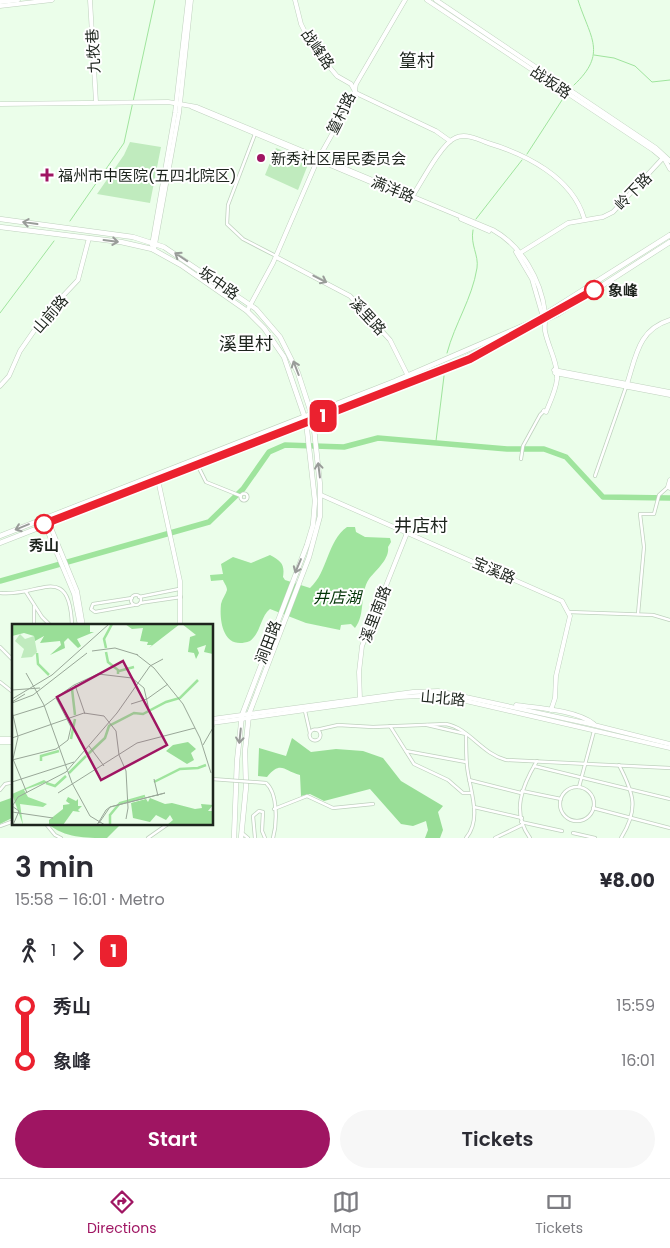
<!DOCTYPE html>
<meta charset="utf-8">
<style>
body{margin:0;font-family:Poppins,"Noto Sans SC",sans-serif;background:#f7f7f7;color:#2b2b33;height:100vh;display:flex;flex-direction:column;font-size:19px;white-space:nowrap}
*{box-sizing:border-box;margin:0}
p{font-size:16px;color:#7c7c81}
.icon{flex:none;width:28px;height:28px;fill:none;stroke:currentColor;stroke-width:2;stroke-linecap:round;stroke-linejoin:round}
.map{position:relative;height:838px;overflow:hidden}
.sheet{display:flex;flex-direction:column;background:#fff;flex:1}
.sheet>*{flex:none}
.badge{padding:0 10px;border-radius:8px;font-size:18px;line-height:32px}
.map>.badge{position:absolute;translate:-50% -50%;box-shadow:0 0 0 2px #fff}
.legs{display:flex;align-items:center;gap:8px;height:55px;padding:0 15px;font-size:16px}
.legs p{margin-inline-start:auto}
.headline{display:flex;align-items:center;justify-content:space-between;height:85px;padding:0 15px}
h1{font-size:28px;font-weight:600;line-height:38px}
.action{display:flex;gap:10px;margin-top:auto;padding:10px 15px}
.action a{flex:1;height:58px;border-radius:30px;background:#9f1562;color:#fff;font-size:20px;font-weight:600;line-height:58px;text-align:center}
.action a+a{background:#f7f7f7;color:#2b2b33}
ul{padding:0 15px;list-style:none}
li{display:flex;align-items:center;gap:18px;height:55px;font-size:19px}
li i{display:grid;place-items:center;width:8px;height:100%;margin:0 6px;background:currentColor}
li i::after{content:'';width:12px;height:12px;margin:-6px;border:4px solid;border-radius:50%;background:#fff}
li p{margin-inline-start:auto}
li:first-child i{background:linear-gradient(#0000 50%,currentColor 0)}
li:last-child i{background:linear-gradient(currentColor 50%,#0000 0)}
.dock{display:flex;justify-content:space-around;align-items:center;height:70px;border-top:1px solid #e1e1e2;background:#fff;font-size:14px;color:#7c7c81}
.dock a{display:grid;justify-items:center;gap:2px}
.dock .on{color:#9f1562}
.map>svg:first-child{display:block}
.green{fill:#c0ebbe}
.forest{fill:#99de97}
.water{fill:#9fe49d}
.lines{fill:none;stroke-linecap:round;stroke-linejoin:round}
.stream{stroke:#9fe49d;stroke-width:1}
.river{stroke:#9fe49d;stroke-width:5.5}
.minor-casing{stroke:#bfd1be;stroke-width:4}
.tertiary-casing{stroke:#bfd1be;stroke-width:5}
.secondary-casing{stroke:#bfd1be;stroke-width:5}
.primary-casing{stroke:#bfd1be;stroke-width:5.5}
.minor{stroke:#fff;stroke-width:2.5}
.tertiary{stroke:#fff;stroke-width:4}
.secondary{stroke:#fff;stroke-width:4}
.primary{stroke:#fff;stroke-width:4.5}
.minor-bridge-casing{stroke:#bfd1be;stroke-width:4;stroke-linecap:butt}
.minor-bridge{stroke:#fff;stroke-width:2.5}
.oneway{stroke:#999c99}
.line-1-casing{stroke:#fff;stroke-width:11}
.line-1{stroke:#eb212f;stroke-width:8}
.poi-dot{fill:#9f1562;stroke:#fff;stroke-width:2}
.stop-1-dot{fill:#fff;stroke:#eb212f;stroke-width:2.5}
.labels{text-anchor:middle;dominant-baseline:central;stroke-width:4;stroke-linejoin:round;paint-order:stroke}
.street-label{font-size:15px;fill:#1d241d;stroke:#fff}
.poi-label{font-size:15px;fill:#1d241d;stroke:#fff;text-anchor:start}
.stop-label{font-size:15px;font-weight:bold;fill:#1d241d;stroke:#fff;text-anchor:start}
.water-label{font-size:16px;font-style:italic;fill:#033507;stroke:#fff}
.quarter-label{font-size:18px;fill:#1d241d;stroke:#fff}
.inset-river{fill:none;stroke:#9fe49d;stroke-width:2.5}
.inset-road{fill:none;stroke:#99a798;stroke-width:1}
.view{fill:#9f1562;fill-opacity:0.15;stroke:#9f1562;stroke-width:2.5}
.inset-edge{fill:none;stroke:#1d241d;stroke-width:2.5}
</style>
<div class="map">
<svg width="670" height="838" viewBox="0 0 670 838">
<rect width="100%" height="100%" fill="#ebfeea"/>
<g class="green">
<path d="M130 142 161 147 150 203 97 194 124 155Z"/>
<path d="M276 148 301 158 306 163 307 167 298 190 265 175Z"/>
</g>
<g class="forest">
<path d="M292 738 311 752 336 749 363 751 383 758 401 781 443 806 438 812 443 830 440 838H425L428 830 426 821 413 826 401 824 370 789 324 801 310 794 301 796 300 775C284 771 281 760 267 777L258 776 259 748 286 756Z"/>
<path d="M14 797V817L0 824V802Z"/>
<path d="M48 824H121L107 838C85 838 65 838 48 824Z"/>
</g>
<path class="water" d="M347 527H355L356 532 365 537 390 538 391 542 388 547C390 559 375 571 369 579 359 594 366 614 355 628L351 624 341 625 340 630 306 623 270 609C260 617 261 633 250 641 224 651 219 623 221 604 222 599 226 594 227 590 227 586 224 583 223 580L211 581 210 575 223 574 221 564 233 557 251 563 270 555C281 561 285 564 283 577L285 580 310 588C328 572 327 541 347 527Z"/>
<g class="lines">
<g class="stream">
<path d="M594 55 614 58 635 66 652 82 670 80"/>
<path d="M574 85C608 53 590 38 578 0"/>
<path d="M527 154 564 97"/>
<path d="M476 219 522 160"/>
<path d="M70 221 124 143 155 0"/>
<path d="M0 313 54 241"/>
<path d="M447 353C455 323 472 299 477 268 479 255 470 245 473 230"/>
<path d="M436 441 444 376"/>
</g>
<path class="river" d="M0 581 209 522 243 489 269 452 285 445 344 447 378 438 507 449H544L566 457 603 497 670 498"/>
<g class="minor-casing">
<g id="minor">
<path d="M255 134 228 205 227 224 243 239 276 256"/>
<path d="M521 459 523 446 540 415 544 411"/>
<path d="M198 466 206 482 241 496"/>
<path d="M595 476 626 387"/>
<circle cx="244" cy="497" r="3.5"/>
<path d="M26 592 42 617 51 626"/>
<path d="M0 593C37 598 70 560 72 626"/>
<circle cx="136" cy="600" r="5"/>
<path d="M139 597 179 589"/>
<path d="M132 598 93 604 91 609 95 612 134 605"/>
<path d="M140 603 181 597"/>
<path d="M34 607V626"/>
<path d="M569 612 653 615 670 620"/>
<path d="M638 614 644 547 640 514H654L659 495 668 487"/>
<path d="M0 647 14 661"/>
<path d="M0 682 14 693"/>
<path d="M305 711 310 733"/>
<path d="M427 725 466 734C466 745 466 755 467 766 469 788 483 818 466 838"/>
<path d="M390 726 414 764 448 780 463 793H471"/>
<circle cx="315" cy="735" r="5.5"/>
<path d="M316 730 338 725 373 727 446 724C469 728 482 754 506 760L670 768"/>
<path d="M406 751 466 762"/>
<path d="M619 765C634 794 639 809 621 838"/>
<path d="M534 766 670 799"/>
<path d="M469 780 521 793"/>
<path d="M266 783C278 793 277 824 273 838"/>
<path d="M579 787 594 731"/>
<circle cx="577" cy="804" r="17"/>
<path d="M0 790 5 784 14 782"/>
<path d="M522 791 561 799"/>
<path d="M474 807 522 818"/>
<path d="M593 808 670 828"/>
<path d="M274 809 307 796 333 808 373 804"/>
<path d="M521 822 562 831"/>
<path d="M46 824 55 835 61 838"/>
<path d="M0 826 14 821"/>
<path d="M242 833 248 838"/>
<path d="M573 833 595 838"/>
<path d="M148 838 168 824"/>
<path d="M255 838 253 816 259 811 263 812 262 831 265 838"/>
<path d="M495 838 522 825"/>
<path d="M530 838C511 812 522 786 537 761"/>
</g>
</g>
<g class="tertiary-casing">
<g id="tertiary">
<path d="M90 0 96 102"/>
<path d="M295 0 301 24 312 46 337 76 351 84 356 93 436 131 450 141"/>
<path d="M0 104 168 102 197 107 493 230C522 246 541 280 545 312 546 318 544 325 545 331 548 347 558 362 557 379 556 390 550 402 546 412L544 411"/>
<path d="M192 107 387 189"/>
<path d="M412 197C421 183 441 144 455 138 465 133 478 139 488 143 525 154 572 177 584 218"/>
<path d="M461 219 489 231"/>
<path d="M516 252 532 279 543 317"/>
<path d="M520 253 568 223 603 217 613 212 663 158"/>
<path d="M276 257 350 296 390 340 411 382"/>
<path d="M247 311 273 263 317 161 354 95 356 84 405 0"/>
<path d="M0 386 9 376 20 351 45 315 78 280 89 238"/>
<path d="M626 387C636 358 637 330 670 320"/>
<path d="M158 480 180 581V626"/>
<path d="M321 495 562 601 570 616 556 676 555 698 551 710"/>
<path d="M360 699 359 672 362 646 407 533"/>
</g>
</g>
<g class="secondary-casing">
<g id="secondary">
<path d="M427 0 653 150 665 160 670 169"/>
<path d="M436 0 656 148 670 161"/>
<path d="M0 2 18 0"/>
<path d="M0 6 52 0"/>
<path d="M152 245 175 113 188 0"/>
<path d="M154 250 179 113 191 0"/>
<path d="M554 370 670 392"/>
<path d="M555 373 670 395"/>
<path d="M670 480 668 487 670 488"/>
<path d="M49 523 77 591 83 626"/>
<path d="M45 525 74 594 80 626"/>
<path d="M516 705C538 708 576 710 594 724"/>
<path d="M212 719 413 692 438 691 590 724 670 744"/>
<path d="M212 723 399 697 440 695 670 748"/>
<path d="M0 739H14"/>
<path d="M0 742H14"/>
</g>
</g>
<g class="primary-casing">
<g id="primary">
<path d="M0 219 133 237 164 247 256 309 280 337 298 373 313 419 320 485V516L309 557 249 714 245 751 246 787 241 838"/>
<path d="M0 227 121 242 152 249 181 265 247 311 264 328 284 357 306 421 315 501 313 525 307 545 242 715 237 761 234 838"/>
<path d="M0 536 395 381 534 321 670 235"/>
<path d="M0 543 422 378 558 314 670 242"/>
</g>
</g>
<use href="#minor" class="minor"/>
<use href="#tertiary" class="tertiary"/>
<use href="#secondary" class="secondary"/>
<use href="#primary" class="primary"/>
<g class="minor-bridge-casing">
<path id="minor-bridge" d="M212 779 266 783"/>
</g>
<use href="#minor-bridge" class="minor-bridge"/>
</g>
<defs><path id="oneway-shaft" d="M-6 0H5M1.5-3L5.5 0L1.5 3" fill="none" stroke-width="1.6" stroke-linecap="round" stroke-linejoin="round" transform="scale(1.25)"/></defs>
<g class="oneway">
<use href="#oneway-shaft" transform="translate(30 223) rotate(-172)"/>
<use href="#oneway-shaft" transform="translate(111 241) rotate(7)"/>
<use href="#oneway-shaft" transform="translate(181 257) rotate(-146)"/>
<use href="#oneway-shaft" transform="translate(320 279) rotate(27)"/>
<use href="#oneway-shaft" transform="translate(296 368) rotate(-111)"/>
<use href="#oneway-shaft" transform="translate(319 470) rotate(-97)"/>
<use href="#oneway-shaft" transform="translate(22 527) rotate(158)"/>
<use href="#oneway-shaft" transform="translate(298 566) rotate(113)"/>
<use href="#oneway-shaft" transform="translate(240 736) rotate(96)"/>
</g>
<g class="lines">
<g class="line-1-casing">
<path id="line-1" d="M44 524 470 359 594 290"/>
</g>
<use href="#line-1" class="line-1"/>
</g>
<g class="poi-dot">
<circle cx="261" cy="158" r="5"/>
<path d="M44.5 167.5h5v5h5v5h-5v5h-5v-5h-5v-5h5z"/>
</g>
<g class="stop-1-dot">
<circle cx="594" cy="290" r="9"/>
<circle cx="44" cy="524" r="9"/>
</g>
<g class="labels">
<g class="street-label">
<text transform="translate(318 49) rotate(55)">战峰路</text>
<text transform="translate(93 51) rotate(-93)">九牧巷</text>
<text transform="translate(551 82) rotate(34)">战坂路</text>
<text transform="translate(341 113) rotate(-64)">篁村路</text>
<text transform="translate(393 189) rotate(22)">满洋路</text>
<text transform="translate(633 191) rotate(-46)">岭下路</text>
<text transform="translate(219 283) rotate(35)">坂中路</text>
<text transform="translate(50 314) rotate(-49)">山前路</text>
<text transform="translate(368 316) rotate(47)">溪里路</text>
<text transform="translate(494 570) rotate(23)">宝溪路</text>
<text transform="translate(375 614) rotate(-69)">溪里南路</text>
<text transform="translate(268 642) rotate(-69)">涧田路</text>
<text transform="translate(443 698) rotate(5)">山北路</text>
</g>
<g class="poi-label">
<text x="271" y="158">新秀社区居民委员会</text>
<text x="58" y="175">福州市中医院(五四北院区)</text>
</g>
<g class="stop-label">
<text x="608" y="290">象峰</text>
<text x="44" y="545" text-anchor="middle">秀山</text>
</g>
<g class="water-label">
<text x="337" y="597">井店湖</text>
</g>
<g class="quarter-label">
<text x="417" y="60">篁村</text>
<text x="246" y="343">溪里村</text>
<text x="421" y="525">井店村</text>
</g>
</g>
<g transform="translate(12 624)">
<rect width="201" height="201" fill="#ebfeea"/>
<path d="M8 10 13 15 22 12 25 28 20 33 9 34 12 25 3 17Z" fill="#c0ebbe"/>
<path d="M0 0H78V8H82L65 15 69 22 66 24 56 14 52 18 53 24 38 31 49 21 48 17 28 19 32 12 23 17 22 12 12 9 0 12ZM113 0H168L137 24 140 21H135L136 18 128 17 131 4 120 5ZM170 0H201V30L192 28 194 21 185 24 187 29 184 35 182 29 176 28 178 13 184 11ZM176 118 184 125 179 129 182 136 175 140 154 127 161 121ZM56 173 64 177 66 175V182H70L66 186 68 188 61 187 51 201H37V196L51 185V181L58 180 54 177ZM138 174 153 180 160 179 183 185 190 184 189 180 201 181 196 187H201V200L155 201 161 196 158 191 154 196 144 191 138 198 121 194 119 179 134 175 136 178Z" fill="#99de97"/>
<path d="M32 156 35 158 12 166 16 173 35 180 31 183 8 180 11 201 0 170Z" fill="#9fe49d"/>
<path class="inset-river" d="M94 24 92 15 100 0M94 28 96 38 106 46V50M25 29 26 40 37 51M107 47 122 43M60 65 63 91M59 115 63 95M75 131 93 114 97 102 122 89 131 90 154 78 168 74 186 56M29 137V132L47 127M57 149 74 132M142 158 168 145 186 144 194 141M34 159 43 162 54 152M98 201V191L108 179 133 172"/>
<path class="inset-road" d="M80 27 103 24 126 31M124 30 142 44 171 80 188 114 199 149M14 49 32 81 60 159 78 192 93 201M63 61 73 90M0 66 28 64M0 75 40 51 97 0M0 78 13 70M0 79 21 71 75 29M119 80 135 75 156 60M0 87 6 113 1 135 15 169M0 92 32 82 62 61 86 50 120 54 132 64 137 86M0 114 72 89 92 92 104 107 107 131 114 147 116 184 114 195M191 121 202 102M77 122 92 142M0 136 44 125 56 116 59 103 44 74M142 155 146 172M0 158 62 138M46 169 125 119 183 104M0 182 7 187 1 201M0 188 41 194M1 199V181L6 173 54 148 105 89 138 42 151 35M85 201 94 186 98 183 153 169 98 183 87 199"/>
<path class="view" d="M111 37 155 121 89 156 45 73Z"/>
<rect width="201" height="201" class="inset-edge"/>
</g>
</svg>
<b class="badge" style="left:323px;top:416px;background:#eb212f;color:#fff">1</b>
</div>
<section class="sheet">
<div class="headline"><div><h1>3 min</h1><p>15:58 – 16:01 · Metro</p></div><b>¥8.00</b></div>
<div class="legs"><svg class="icon" aria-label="walk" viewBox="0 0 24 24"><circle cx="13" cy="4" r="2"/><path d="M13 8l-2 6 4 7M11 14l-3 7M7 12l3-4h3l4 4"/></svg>1<svg class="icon" aria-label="forward" viewBox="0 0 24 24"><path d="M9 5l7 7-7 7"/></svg><b class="badge" style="background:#eb212f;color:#fff">1</b></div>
<ul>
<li><i style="color:#eb212f"></i><b>秀山</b><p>15:59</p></li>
<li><i style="color:#eb212f"></i><b>象峰</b><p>16:01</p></li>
</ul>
<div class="action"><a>Start</a><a>Tickets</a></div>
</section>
<nav class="dock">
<a class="on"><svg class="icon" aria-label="directions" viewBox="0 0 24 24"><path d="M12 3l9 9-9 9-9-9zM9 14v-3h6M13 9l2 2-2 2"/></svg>Directions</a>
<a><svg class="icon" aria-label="map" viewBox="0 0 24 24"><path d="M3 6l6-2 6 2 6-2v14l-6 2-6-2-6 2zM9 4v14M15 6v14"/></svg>Map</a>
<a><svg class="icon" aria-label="tickets" viewBox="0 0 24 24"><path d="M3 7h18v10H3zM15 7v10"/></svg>Tickets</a>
</nav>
